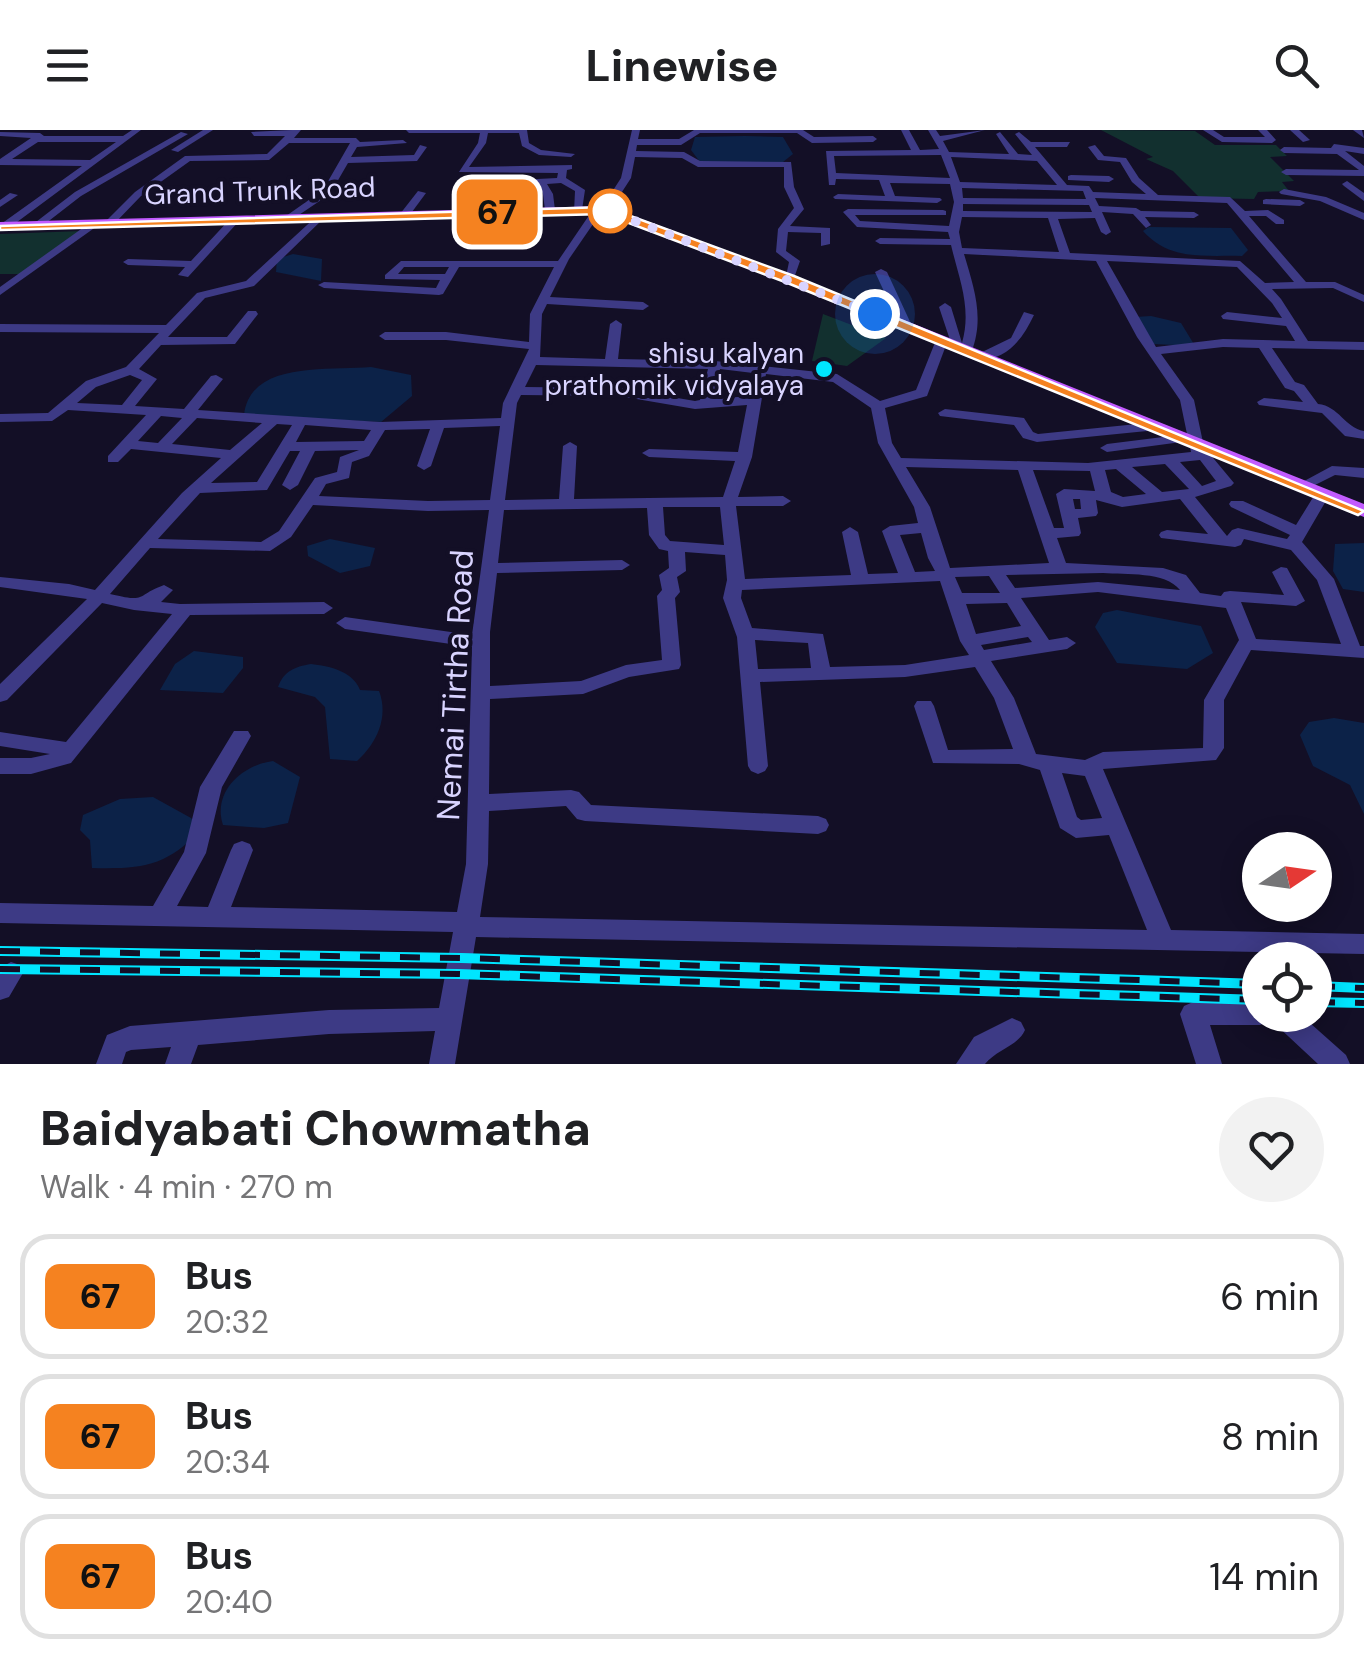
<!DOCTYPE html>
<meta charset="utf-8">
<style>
body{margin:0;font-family:"DM Sans",sans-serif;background:#f2f2f2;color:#202124;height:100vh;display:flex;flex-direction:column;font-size:38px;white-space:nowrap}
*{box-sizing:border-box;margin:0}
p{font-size:32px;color:#757577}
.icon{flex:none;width:55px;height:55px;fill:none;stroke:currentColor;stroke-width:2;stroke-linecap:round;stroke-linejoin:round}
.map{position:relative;height:934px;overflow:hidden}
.sheet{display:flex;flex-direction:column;background:#fff;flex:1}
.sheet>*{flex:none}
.badge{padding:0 20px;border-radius:15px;font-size:35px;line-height:65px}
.needle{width:65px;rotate:77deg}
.controls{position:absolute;left:1242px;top:702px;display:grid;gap:20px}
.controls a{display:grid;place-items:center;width:90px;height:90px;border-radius:50%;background:#fff;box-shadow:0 5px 25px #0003;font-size:50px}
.you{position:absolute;width:50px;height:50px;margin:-25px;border:8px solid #fff;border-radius:50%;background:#1a73e8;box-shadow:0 0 0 15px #1a73e833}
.map>.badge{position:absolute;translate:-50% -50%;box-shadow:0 0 0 5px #fff}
.round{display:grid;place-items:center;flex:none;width:105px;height:105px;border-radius:52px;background:#f2f2f2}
.overview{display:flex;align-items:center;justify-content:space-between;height:170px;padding:0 40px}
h1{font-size:48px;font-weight:800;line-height:75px}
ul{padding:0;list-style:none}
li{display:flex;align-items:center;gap:30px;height:125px;margin:0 20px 15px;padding:0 20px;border:5px solid #e0e0e0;border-radius:30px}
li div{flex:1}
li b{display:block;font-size:38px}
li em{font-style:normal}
li .badge{min-width:110px;font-weight:700;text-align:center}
header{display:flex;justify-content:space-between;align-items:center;height:130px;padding:0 40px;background:#fff;font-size:45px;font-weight:800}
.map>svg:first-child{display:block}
.green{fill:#12302f}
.water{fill:#0c2248}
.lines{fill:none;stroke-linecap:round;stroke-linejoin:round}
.minor{fill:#3d3a85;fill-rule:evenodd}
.major{fill:#c25bff;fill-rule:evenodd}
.rail-casing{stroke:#00e5ff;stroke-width:10}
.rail{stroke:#130f26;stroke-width:6;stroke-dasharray:20;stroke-linecap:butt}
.line{fill:#f58220;stroke:#fff;stroke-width:2.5}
.walk{stroke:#d9d4ff;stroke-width:10;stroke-dasharray:0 18}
.stop-dot{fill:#fff;stroke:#f58220;stroke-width:5}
.poi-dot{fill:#00e5ff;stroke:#130f26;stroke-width:4}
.labels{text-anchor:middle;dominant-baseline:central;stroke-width:8;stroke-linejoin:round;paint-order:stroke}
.far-street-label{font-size:28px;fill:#d9d4ff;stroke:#130f26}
.far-poi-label{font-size:28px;fill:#d9d4ff;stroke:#130f26;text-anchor:end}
.street-label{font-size:32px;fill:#d9d4ff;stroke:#130f26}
</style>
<header><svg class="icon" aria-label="menu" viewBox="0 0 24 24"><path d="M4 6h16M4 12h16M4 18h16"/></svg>Linewise<svg class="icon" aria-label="search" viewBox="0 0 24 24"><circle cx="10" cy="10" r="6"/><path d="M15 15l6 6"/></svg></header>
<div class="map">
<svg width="1364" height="934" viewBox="0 0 1364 934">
<rect width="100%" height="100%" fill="#130f26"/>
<g class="green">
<path d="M1101 0 1195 1 1215 15H1276L1287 26 1270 27 1294 51 1282 52 1289 61 1258 62 1254 69 1200 68 1173 41 1146 29 1153 27Z"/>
<path d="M82 101 24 144H0V104Z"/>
<path d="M823 184 886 208 847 236 812 231Z"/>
</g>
<g class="water">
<path d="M745 6 783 7 793 24 783 32H700L691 20 695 7Z"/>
<path d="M1149 97 1231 98 1248 120 1242 126C1203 125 1170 131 1143 101Z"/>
<path d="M293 124 322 129 321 151 276 142 277 129Z"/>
<path d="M1151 186 1181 193 1195 216 1153 214 1135 187Z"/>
<path d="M371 237 411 245 412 266 381 292 244 285C250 230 330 241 371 237Z"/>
<path d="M330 409 375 418 370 436 340 443 308 426 307 416Z"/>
<path d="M1364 413V462L1343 459 1333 441 1335 414Z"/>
<path d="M1117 480 1201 496 1213 523 1187 539 1117 533 1095 497 1103 483Z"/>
<path d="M194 521 243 527V538L223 563 160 560 175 534Z"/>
<path d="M311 534C329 536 353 541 360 560L379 561C389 587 377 613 357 631L330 629 325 577 315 567 278 557C284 541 294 537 311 534Z"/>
<path d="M1334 588 1364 593V684L1350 655 1313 636 1300 605 1309 592Z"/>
<path d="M273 631 300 647 288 693 264 698 223 695C212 662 242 635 273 631Z"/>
<path d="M153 667 191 688 201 700C165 737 143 739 92 738L90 710 80 700 83 685 120 669Z"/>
</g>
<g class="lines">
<g class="minor">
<path d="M132 0H141L9 98H1V94L82 36 0 35V29L31 8 0 6V2L40 3 44 6H123ZM38 12H116L90 30 12 29Z"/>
<path d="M203 0H213L178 22 171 20Z"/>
<path d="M292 0H301L294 8H356L360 12 403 10 407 13 357 17 351 27 414 25 420 15 427 17 417 31 348 33 330 64 290 91 286 90V86L323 60 350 13H289L269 30 190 31 141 66 113 95 104 93 135 62 185 26 267 24 285 6H254L251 2Z"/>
<path d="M406 0H527L529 13 541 20 575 24 571 27 539 25 522 16 519 3H488L486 13 469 37 572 35V39L567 40 566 48 585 60 582 80 574 82 575 61 561 53 547 54 553 64 555 80 550 83 545 80 543 64 538 55 475 57 473 55 478 52 557 48 558 43 459 42 478 13 480 3H409Z"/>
<path d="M632 0H640L638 9H679L694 0H803L814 7 873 6 877 9 873 12 812 13 797 3H700L681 15H637L636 21 684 22 700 31 791 32 794 57 804 79 790 96 830 98V114L821 116V103L788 102 786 121 800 131 793 151H785L789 132 776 122 778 99 794 78 784 57V37H698L682 28 635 27 631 48 609 82 602 81 569 129 550 167 643 172 649 176 643 180 547 174 542 184 540 227 605 229 610 194 616 190 622 194 618 229 715 231 837 244 880 271 916 260 936 210 946 207 948 210 927 266 885 278 892 313 901 328 1088 333 1191 322 1189 311 1107 322 1100 318 1107 314 1187 304 1180 270 1137 207 1096 131 964 124C974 158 985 188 971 223L953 219 939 177 945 173 951 177 962 213C972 178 959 149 951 115L880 114 875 111 880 108 950 109 948 102 857 97 843 82 848 79 943 80 946 81V85H855L860 91 949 96 954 72 950 54 890 53 895 66 940 68 942 70 937 73 835 69 833 67 838 64 885 66 879 50 836 49 835 55H829L826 21 911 20 901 0H909L920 20 939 19 928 0H936L940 6 985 0 943 11 949 22 1009 24 996 4 1000 2 1018 24 1032 25 1015 4 1019 2 1031 12H1070L1067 17H1035L1067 55 1089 56 1093 62 1146 64 1132 52 1120 32 1098 30 1088 17 1095 15 1104 26 1126 28 1139 48 1158 65 1230 67 1245 81 1268 80 1284 90V94H1276L1266 86H1249L1306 152H1335L1364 165V172L1333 158 1272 159 1281 169 1308 211 1364 212V220L1272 218 1295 252 1304 255 1318 274C1339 276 1345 298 1364 301V309L1345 306 1322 283 1259 275 1257 272 1264 268 1303 272 1294 261 1285 258 1259 218 1223 217 1161 224 1194 270 1204 317 1234 353 1231 356 1195 367 1227 406 1232 400 1238 398 1287 409 1290 405 1231 377 1229 374 1231 371H1243L1296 395 1317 361 1322 359 1330 364 1302 412 1334 449 1360 516H1364V528L1251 520 1224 570V618L1216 630 1103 639 1171 800 1364 804V824L476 807 455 934H429L435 901 329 904 198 915 191 934H165L171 917 131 920 126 922 122 934H96L107 905 130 896 329 880 439 878 453 802 0 793V773L153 776 184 722 200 657 234 601H248L251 606 222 657 206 723 177 776 208 777 231 720 234 714 242 711 250 714 253 720 231 777 457 782 466 734 472 517 345 499 336 493 345 487 472 505 489 380 428 381 313 375 291 407 270 421 150 418 110 464C149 473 134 466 164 455L173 460 161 472 180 474 324 472 333 478 324 484 190 485 71 633 31 644H0V628H31L50 624 0 616V602L66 612 172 484 134 480 102 473 7 570 0 572V554L87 469 0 457V447L69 454 95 460 182 363 221 328 131 319 118 332H108V326L146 285 68 280 52 291 0 292V284L48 283 86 251 126 237 159 203 0 202V194L166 195 197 163 246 151 319 84 324 87 323 89 254 156 205 168 168 207H227L248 181H256L258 184 235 214 161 215 139 239 157 249 135 276 184 279 211 246 216 245 223 249 198 280 380 292 501 288 503 273 529 219 446 210H385L379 206 385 202H446L529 212 530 184 554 137H459L443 164 439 165 324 158 318 155 324 152 436 158 440 150 385 149V145L401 131H558L594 78 601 79 621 48ZM941 25 950 48 836 43 834 26ZM951 27 1037 31 1057 55 960 52ZM962 58 1083 61 1086 69 963 68ZM1095 68 1227 73 1294 152 1265 153 1240 131 1070 123 1058 89 1095 88 1101 102 1106 105 1111 102 1102 82 1133 84 1146 98 1151 95 1145 87 1194 88 1199 85 1194 82 1141 81 1136 78 1099 76ZM963 74 1089 75 1092 82 963 81ZM962 87 1048 88 1059 122 962 118 959 102ZM1107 131 1237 137 1272 173 1282 188 1227 182 1221 186 1223 189 1286 196 1295 211 1223 209 1156 217ZM404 137H449L445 144H398ZM536 235 708 239 700 270 695 271 619 258 525 257ZM720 239 753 243 749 266 714 269ZM766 244 833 252 871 278 878 313 914 377 918 393 890 396 882 401 898 443 868 444 858 402 850 397 842 402 851 445 745 449 736 376H783L791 371 783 366 738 367 752 327ZM130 245 142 250 122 275 77 273 96 257ZM521 265 619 266 695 279 747 275 738 322 649 319 642 323 649 327 735 331 723 367 574 369 577 316 570 312 563 316 559 369 505 370 517 273ZM161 286 182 288 158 313 138 311ZM197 288 262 293 230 320 172 314ZM277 294 292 295 257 352 211 353ZM305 295 371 300 364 311 296 312ZM500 296 490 370 428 371 319 366 326 354 349 348 352 332 369 326 385 300 430 299 417 336 424 340 431 336 444 298ZM359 320 340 327 337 342 315 348 279 401 261 412 158 409 200 363 267 360 290 321H300L282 355 290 360 298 355 315 321ZM1200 330 1216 351 1202 356 1180 332ZM1165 334 1189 359 1162 362 1132 337ZM906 337 1018 340 1049 433 950 438 930 377ZM1116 339 1146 364 1123 367 1111 362 1105 340ZM1033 340 1090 341 1095 361 1064 359 1056 364 1064 398H1054ZM1073 369H1080L1081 379H1075ZM1180 369 1208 404 1167 400 1161 402 1159 405 1161 408 1235 417 1241 415 1244 409 1291 420 1317 450 1341 514 1256 509 1241 472 1296 476 1305 471 1287 438 1281 437 1272 442 1284 465 1230 461 1224 462 1221 466 1200 463 1186 445 1163 438 1066 433 1057 408 1079 406 1081 403 1078 388 1096 386 1098 383 1096 370 1122 377ZM663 377H720L724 415 670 411 665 405ZM647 378 649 405 659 419 668 421 669 438 659 445 662 460 657 466 662 530 626 535 581 551 490 556V502L497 443 622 440 630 435 622 430 498 433 504 380ZM921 403 928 428 935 441 915 442 900 405ZM685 422 725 425 727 450 723 468 737 507 748 636 751 641 758 644 765 641 768 636 760 552 905 547 975 537 994 568 1013 619 948 620 934 576 931 571H917L914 576 933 633 1019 634 1040 640 1060 698 1076 708 1109 705 1147 800 480 787 488 734 489 681 566 676 577 689 585 691 818 704 826 701 829 695 826 689 818 686 591 675 579 662 571 660 489 664 490 569 583 564 629 547 679 539 681 535 675 468 680 462 677 447 686 441ZM1103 443C1126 445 1165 441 1180 460L1098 452 1015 458 1006 445ZM989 446 1000 463H962L955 447ZM940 451 960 511 969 525 905 535 830 537 823 504 752 498 741 468 742 460ZM1098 462 1226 478 1239 510 1204 570 1203 618 1103 622 1085 630 1036 624 1014 568 991 531 1067 519 1076 513 1067 507 1049 510 1021 468ZM1007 473 1021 496 976 504 966 474ZM1028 507 1032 512 984 520 981 515ZM755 510 808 513 811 538 758 539ZM1062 643 1085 646 1102 688 1081 690 1077 687Z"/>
<path d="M1203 0H1213L1224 7H1265L1258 0H1267L1276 10 1272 13 1222 12Z"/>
<path d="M1290 0H1299L1310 10 1303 12Z"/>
<path d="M1353 0H1362L1364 8Z"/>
<path d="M181 2 188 4 81 66 41 97 32 95 75 62Z"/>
<path d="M1334 14 1364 18V24L1345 21 1364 36V46L1286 45 1281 42 1286 39 1359 40 1337 24 1284 23 1280 20 1284 17 1331 18Z"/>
<path d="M1071 45 1109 46 1114 49 1109 52 1068 50V46Z"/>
<path d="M1347 51 1364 63V71L1344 56 1342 54Z"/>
<path d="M1284 59 1326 67 1364 83V90L1320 71 1281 64 1279 62Z"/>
<path d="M418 61 426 63 409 86H401L400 84Z"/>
<path d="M10 63 18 65 0 77V70Z"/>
<path d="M1266 69 1300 70 1305 73 1300 76 1263 74V70Z"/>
<path d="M231 88 240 90 188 147 178 145 185 137 128 135 123 132 128 129 191 131Z"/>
<path d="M91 92 100 94 0 165V157Z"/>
<path d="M881 139 887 142 912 196 910 199 900 196 875 142Z"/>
<path d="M1024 182 1034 185C1023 208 1008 230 978 230V224L1011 208Z"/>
<path d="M945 279 1024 288 1033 302 1038 304 1157 292 1164 296 1157 300 1037 312 1023 308 1014 295 940 286 938 283Z"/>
<path d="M1332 336 1364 338V348L1335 345 1303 361 1295 356Z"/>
<path d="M11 832 20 835 23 843 9 867 0 870V838Z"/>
<path d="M1260 871V885H1301L1346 925 1350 934H1318L1274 893 1271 887 1269 891 1260 895H1210L1222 934H1196L1180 884 1184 876 1193 872Z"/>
<path d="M1012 888 1021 892 1025 900C1018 916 996 920 985 934H956L974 907Z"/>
</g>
<path class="major" d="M606 76 794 146 1364 374V387L784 152 605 84 0 100V92Z"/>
<g class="rail-casing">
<g id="rail">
<path d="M0 821 461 828 1260 854"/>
<path d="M0 839 458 844 1260 870"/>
<path d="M1315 856 1364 858"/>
<path d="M1315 872 1364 873"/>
</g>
</g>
<use href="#rail" class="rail"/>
</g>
<path class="line" d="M606 77 794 146 1364 381 1358 385 785 152 605 84 0 100V96Z"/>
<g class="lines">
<path class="walk" d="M610 81 606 80 875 184"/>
</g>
<circle class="stop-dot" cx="610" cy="81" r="20"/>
<circle class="poi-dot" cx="824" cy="239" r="10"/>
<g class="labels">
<g class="far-street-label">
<text transform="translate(260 61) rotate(-2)">Grand Trunk Road</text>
</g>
<g class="far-poi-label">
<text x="804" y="223">shisu kalyan<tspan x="804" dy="32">prathomik vidyalaya</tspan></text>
</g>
<g class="street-label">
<text transform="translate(455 555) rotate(-87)">Nemai Tirtha Road</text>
</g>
</g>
</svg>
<div class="controls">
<a><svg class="needle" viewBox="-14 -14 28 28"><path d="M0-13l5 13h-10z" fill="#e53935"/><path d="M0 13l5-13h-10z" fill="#757577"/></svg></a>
<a><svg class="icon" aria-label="locate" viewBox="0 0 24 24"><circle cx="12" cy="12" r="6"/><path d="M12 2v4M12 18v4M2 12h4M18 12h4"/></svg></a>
</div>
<div class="you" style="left:875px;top:184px"></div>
<b class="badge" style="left:497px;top:82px;background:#f58220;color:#111">67</b>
</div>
<section class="sheet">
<div class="overview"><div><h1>Baidyabati Chowmatha</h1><p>Walk · 4 min · 270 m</p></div><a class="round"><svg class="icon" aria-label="heart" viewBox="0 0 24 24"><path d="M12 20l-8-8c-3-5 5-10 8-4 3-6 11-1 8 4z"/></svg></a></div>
<ul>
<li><span class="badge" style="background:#f58220;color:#111">67</span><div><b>Bus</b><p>20:32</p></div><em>6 min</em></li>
<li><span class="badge" style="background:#f58220;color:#111">67</span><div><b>Bus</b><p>20:34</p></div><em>8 min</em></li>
<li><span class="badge" style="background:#f58220;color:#111">67</span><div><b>Bus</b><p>20:40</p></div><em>14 min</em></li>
</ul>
</section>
